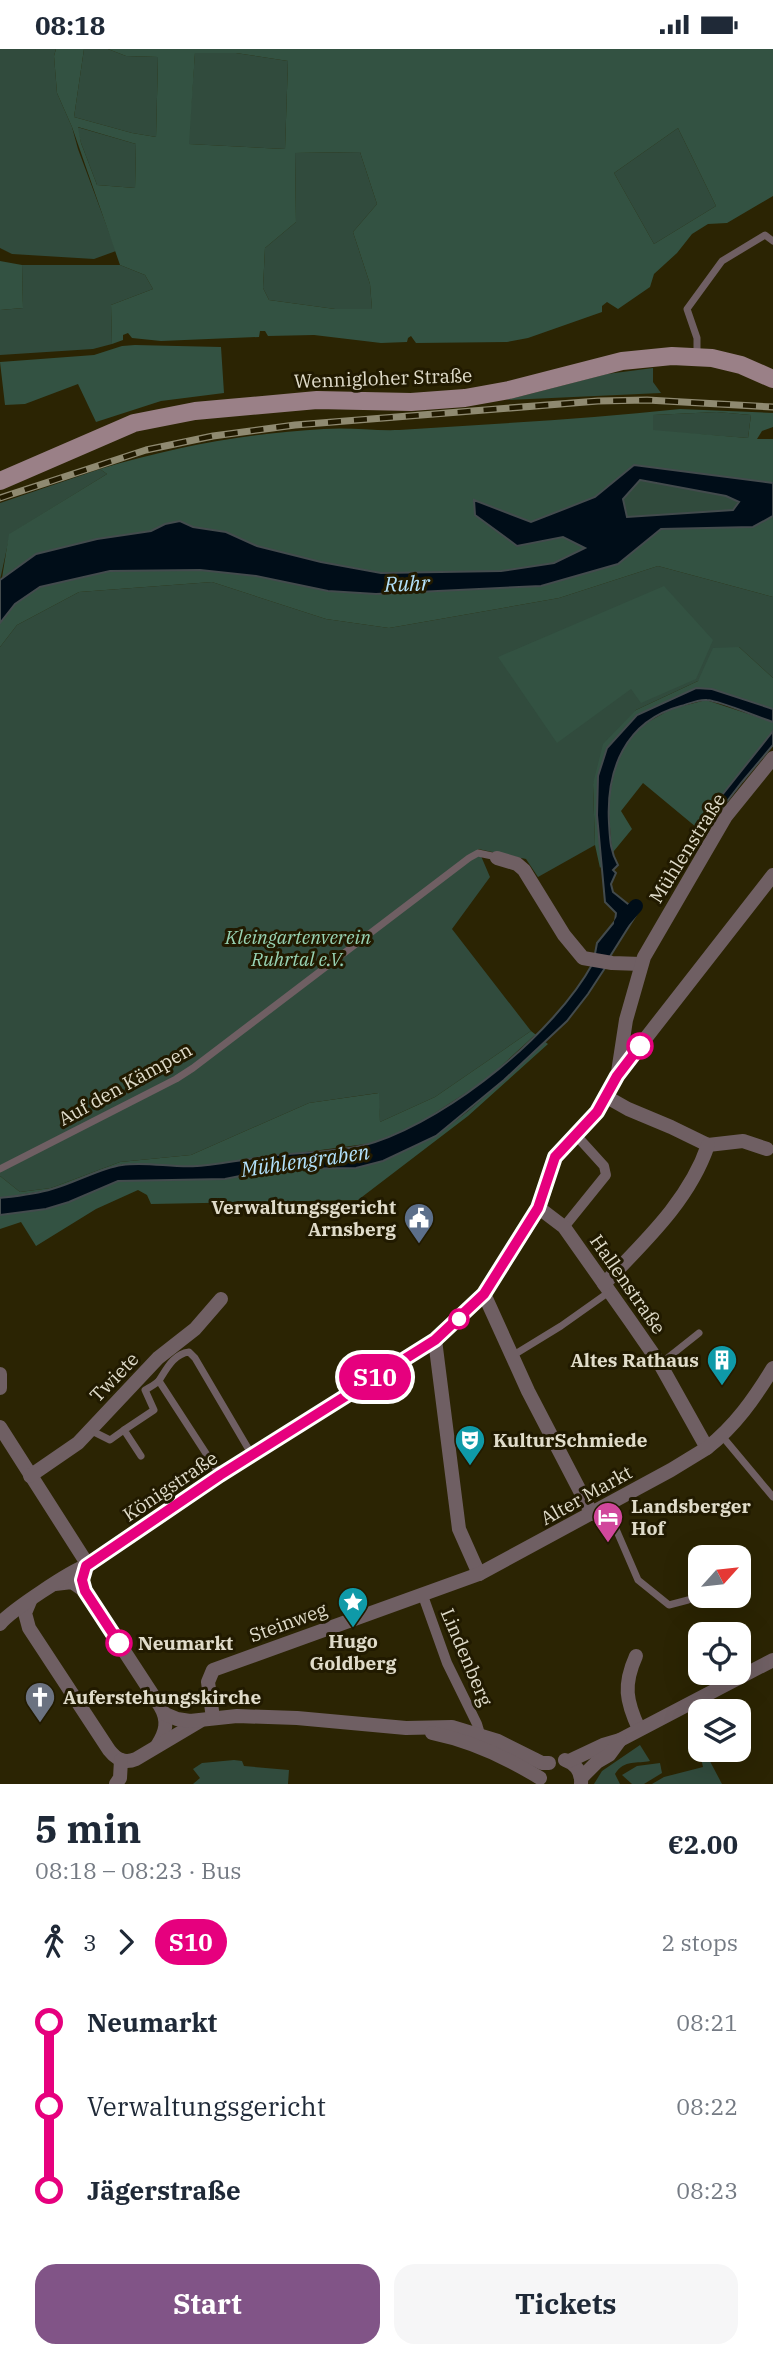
<!DOCTYPE html>
<meta charset="utf-8">
<style>
body{margin:0;font-family:"IBM Plex Serif",serif;background:#f6f6f7;color:#1f2937;height:100vh;display:flex;flex-direction:column;font-size:26px;white-space:nowrap}
*{box-sizing:border-box;margin:0}
p{font-size:23px;color:#747a83}
.icon{flex:none;width:38px;height:38px;fill:none;stroke:currentColor;stroke-width:2;stroke-linecap:round;stroke-linejoin:round}
.map{position:relative;height:1735px;overflow:hidden}
.drawer{display:flex;flex-direction:column;background:#fff;flex:1}
.drawer>*{flex:none}
.badge{padding:0 14px;border-radius:23px;font-size:24px;line-height:46px}
.needle{width:46px;rotate:63deg}
.fabs{position:absolute;left:688px;top:1496px;display:grid;gap:14px}
.fabs a{display:grid;place-items:center;width:63px;height:63px;border-radius:14px;background:#fff;box-shadow:0 7px 28px #0002;font-size:35px}
.map>.badge{position:absolute;translate:-50% -50%;box-shadow:0 0 0 4px #fff}
.legs{display:flex;align-items:center;gap:10px;height:77px;padding:0 35px;font-size:23px}
.legs p{margin-inline-start:auto}
.summary{display:flex;align-items:center;justify-content:space-between;height:119px;padding:0 35px}
h1{font-size:38px;font-weight:800;line-height:52px}
.button{display:flex;gap:14px;margin-top:auto;padding:14px 35px}
.button a{flex:1;height:80px;border-radius:21px;background:#815487;color:#fff;font-size:28px;font-weight:800;line-height:80px;text-align:center}
.button a+a{background:#f6f6f7;color:#1f2937}
ul{padding:0 35px;list-style:none}
li{display:flex;align-items:center;gap:24px;height:84px;font-size:26px}
li i{display:grid;place-items:center;width:10px;height:100%;margin:0 9px;background:currentColor}
li i::after{content:'';width:18px;height:18px;margin:-9px;border:5px solid;border-radius:50%;background:#fff}
li p{margin-inline-start:auto}
li:first-child i{background:linear-gradient(#0000 50%,currentColor 0)}
li:last-child i{background:linear-gradient(currentColor 50%,#0000 0)}
.status{display:flex;justify-content:space-between;align-items:center;height:49px;padding:0 35px;background:#fff;direction:ltr}
.status svg{height:19px;fill:currentColor}
.map>svg:first-child{display:block}
.green{fill:#314b3d}
.forest{fill:#335242;fill-rule:evenodd}
.water{fill:#000d18;stroke:#434b4d;stroke-width:2;fill-rule:evenodd}
.lines{fill:none;stroke-linecap:round;stroke-linejoin:round}
.canal{stroke:#000d18;stroke-width:14}
.service{stroke:#6f5f63;stroke-width:7}
.pedestrian{stroke:#6f5f63;stroke-width:10}
.minor{stroke:#6f5f63;stroke-width:14}
.secondary{stroke:#9a8087;stroke-width:18}
.rail-casing{stroke:#8f8a71;stroke-width:7}
.rail{stroke:#211a00;stroke-width:4.5;stroke-dasharray:13;stroke-linecap:butt}
.line-1-casing{stroke:#fff;stroke-width:16}
.line-1{stroke:#e6007e;stroke-width:10}
.stop-1-dot{fill:#fff;stroke:#e6007e;stroke-width:3.5}
.labels{text-anchor:middle;dominant-baseline:central;stroke-width:6;stroke-linejoin:round;paint-order:stroke}
.street-label{font-size:19px;fill:#e0dcca;stroke:#211a00}
.park-label{font-size:19px;font-style:italic;fill:#98d3b3;stroke:#211a00}
.poi-label{font-size:19px;font-weight:bold;fill:#e0dcca;stroke:#211a00;text-anchor:start}
.stop-label{font-size:19px;font-weight:bold;fill:#e0dcca;stroke:#211a00;text-anchor:start}
.water-label{font-size:21px;font-style:italic;fill:#b2e1fb;stroke:#211a00}
</style>
<div class="status"><b>08:18</b><svg viewBox="0 0 49 12"><path d="M0 12V9h3v3zM5 12V6h3v6zM10 12V3h3v9zM15 12V0h3v12zM26 1h20v11H26zM47 4h2v5h-2z"/></svg></div>
<div class="map">
<svg width="773" height="1735" viewBox="0 0 773 1735">
<rect width="100%" height="100%" fill="#2b2403"/>
<g class="green">
<path d="M0 0H56L54 7 57 44 72 78 78 100 116 202 94 210 12 205 0 199Z"/>
<path d="M84 0H108L126 7 158 8 156 88 132 84 74 68Z"/>
<path d="M195 4H236L288 12 285 100 188 95Z"/>
<path d="M77 78 136 95 135 139 97 136 81 94Z"/>
<path d="M678 79 716 157 654 195 614 124Z"/>
<path d="M360 103 377 155 353 183 370 235 372 260H335L269 251 263 239 265 199 296 173 295 104Z"/>
<path d="M22 216H120L145 226 153 240 111 256 112 295 93 300 0 306V261L23 259Z"/>
<path d="M653 319V333L661 344 506 351 607 325Z"/>
<path d="M717 363 751 366 748 389 653 382 652 366Z"/>
<path d="M100 420 107 425 10 485 0 531V454Z"/>
<path d="M639 431 726 447 739 453 733 461 627 468 623 450Z"/>
<path d="M658 517 773 548V629L739 598 698 632 636 661 593 735 595 796 538 828 526 810 478 800 490 828 452 880 531 982 435 1048 380 1073 378 1044 309 1054 191 1106 120 1113 51 1139 20 1143 0 1127V598L17 576 79 543 212 533 326 570 389 579 559 549Z"/>
<path d="M697 1681 700 1701H704L722 1735H652L664 1728 703 1718 695 1682Z"/>
<path d="M640 1696 650 1712C638 1715 624 1710 615 1725L620 1735H594L602 1722Z"/>
<path d="M234 1711 242 1712 244 1717 289 1721 288 1735H193L200 1729 193 1720 202 1714Z"/>
<path d="M660 1714 662 1724 644 1735H632L622 1726 637 1717Z"/>
</g>
<g class="forest">
<path d="M56 0H84L74 68 132 84 156 88 158 8 126 7 108 0H773V147L727 174 708 175 692 185 677 204 654 225 650 238 618 260 607 253 602 257V263L528 289 507 293 416 294 411 287 408 289 407 293 381 294 314 286 268 287 265 282H260L259 288 161 292 132 289 128 284 123 286V291L112 295 111 256 153 240 145 226 120 216 72 78 57 44 54 7ZM195 4H236L288 12 285 100 189 95ZM78 78 136 95 135 139 97 136 81 94ZM678 79 716 157 654 195 614 124ZM360 103 377 155 353 183 370 235 372 260H335L269 251 263 239 265 199 296 173 295 104Z"/>
<path d="M0 212 22 216 23 259 0 261Z"/>
<path d="M135 296 221 298 224 344 161 352 96 373 78 335 25 355 5 356 0 313 94 306 122 297Z"/>
<path d="M680 360 773 364V378L762 382 757 390H773V434L634 416 595 448 531 473 475 451 517 496 563 487 586 499 554 514 501 522 381 524 321 513 257 497 226 483 193 478 180 472 165 475 151 482 97 490 36 505 2 529 9 485 107 425 100 420C178 397 243 385 324 380 349 378 374 382 399 381 493 375 586 370 680 360ZM717 363 751 366 748 389 653 381V366Z"/>
<path d="M773 467V548L658 517 559 549 389 579 326 570 212 533 79 543 17 576 0 598V574L15 555 40 538 110 522 200 521 256 527 328 542 376 545 618 515 661 480 753 478Z"/>
<path d="M664 537 713 591 696 630 641 654 631 640 557 694 498 608Z"/>
<path d="M739 598 773 629V660L712 640 696 639 637 666 607 699 598 727 597 766 612 804 608 752 617 711 631 686 648 673 671 660 706 651 773 673V682L696 778 643 734 621 762 632 780 600 819 595 796 593 735 603 695 636 661 698 632 713 599Z"/>
<path d="M531 982 548 995 468 1067 358 1151 151 1155 147 1146 138 1141 96 1160 36 1197 21 1173 0 1180V1166L46 1160 69 1153 118 1132 225 1130 274 1120 356 1119 383 1112 436 1087 467 1063 504 1031 535 986 486 1031 458 1049 418 1075 373 1094 195 1118 123 1115 50 1141 0 1149V1127L20 1143 51 1139 120 1113 191 1106 309 1054 379 1044 380 1073 435 1048Z"/>
</g>
<g class="water">
<path d="M634 416 773 434V467L753 478 661 480 618 515 541 537 376 545 328 542 256 527 200 521 110 522 40 538 15 555 0 574V531L36 505 97 490 151 482 165 475 180 472 193 478 226 483 257 497 321 513 381 524 501 522 554 514 585 499 563 488 517 497 475 466 474 451 531 473 595 448ZM640 431 726 447 739 453 733 461 627 468 623 450Z"/>
<path d="M696 639 712 640 773 660V673C757 668 721 652 707 651 699 650 688 655 681 657 625 672 606 721 609 774 610 790 610 802 618 816L613 821 616 824 611 835 613 843 638 863 609 909 594 910 597 894 615 872 616 864 605 853 597 766 598 727 607 699 637 666Z"/>
<path d="M773 682V696L742 733 701 786 697 789 691 785Z"/>
<path d="M593 914 605 919 588 945 567 972 504 1031 436 1087 383 1112 356 1119 274 1120 225 1130 118 1132 69 1153 46 1160 0 1166V1149C17 1147 36 1145 52 1140 75 1134 100 1119 122 1116 146 1112 172 1119 197 1117 221 1115 246 1110 270 1107 301 1103 346 1103 375 1093 452 1067 554 985 593 914Z"/>
</g>
<g class="lines">
<path class="canal" d="M621 874 636 857"/>
<g class="service">
<path d="M697 306V289L687 260 722 212 765 186 773 192"/>
<path d="M0 1120 176 1030 193 1019 469 809 478 804 497 808"/>
<path d="M512 1307 561 1277 609 1243"/>
<path d="M660 1315 699 1284"/>
<path d="M159 1332 220 1426"/>
<path d="M90 1381 110 1391 124 1381"/>
<path d="M722 1387 773 1448"/>
<path d="M141 1407 124 1381 154 1361 145 1341C150 1338 157 1335 160 1330 167 1319 174 1305 189 1303L195 1309 252 1406"/>
<path d="M606 1457 638 1531 669 1556 688 1551"/>
</g>
<g class="pedestrian">
<path d="M564 1178 606 1126 604 1117 575 1085"/>
<path d="M422 1544 447 1614 477 1675 480 1685"/>
</g>
<g class="minor">
<path d="M497 809 517 815 524 821 564 886 583 909 612 914 641 915"/>
<path d="M618 1023 626 971 644 908 726 767 773 709"/>
<path d="M605 1047 628 1060 671 1078 708 1096 743 1092 767 1100"/>
<path d="M539 1159 564 1178 631 1273 660 1315 707 1399"/>
<path d="M604 1235C644 1193 689 1152 708 1096"/>
<path d="M484 1245 528 1342 592 1465"/>
<path d="M435 1291 459 1480 479 1525"/>
<path d="M0 1325V1339"/>
<path d="M0 1378 88 1516"/>
<path d="M30 1427 78 1394 158 1309 195 1280 221 1250"/>
<path d="M55 1535 72 1533 85 1542 160 1657C169 1672 166 1683 157 1697"/>
<path d="M30 1552 25 1564 29 1579 109 1701C116 1710 124 1715 136 1710L200 1672"/>
<path d="M0 1575C10 1562 71 1522 86 1517L220 1426 435 1291 484 1245 539 1159 555 1108 597 1063 617 1026 773 826"/>
<path d="M636 1607C623 1636 626 1652 639 1680"/>
<path d="M165 1665 177 1670 190 1672 237 1667 297 1669 406 1679 452 1678 498 1692 542 1714H549"/>
<path d="M213 1669 208 1633 213 1621 479 1525 671 1421 707 1399C735 1377 754 1350 773 1319"/>
<path d="M432 1684C471 1692 506 1708 540 1729"/>
<path d="M565 1711C576 1715 582 1723 581 1735"/>
<path d="M569 1712 603 1696 620 1691 773 1611"/>
<path d="M581 1729 597 1713 609 1706 620 1691"/>
<path d="M116 1735 120 1729 121 1711"/>
</g>
<path class="secondary" d="M0 432 134 374 195 362 317 351 411 353 465 349 509 341 622 312 672 307 712 309 741 316 773 330"/>
<g class="rail-casing">
<path id="rail" d="M0 449 146 401 213 387 295 376 598 352 647 351 773 358"/>
</g>
<use href="#rail" class="rail"/>
</g>
<g class="lines">
<g class="line-1-casing">
<path id="line-1" d="M119 1594 85 1542 82 1531 86 1517 220 1426 435 1291 484 1245 538 1159 555 1108 597 1063 617 1027 640 997"/>
</g>
<use href="#line-1" class="line-1"/>
</g>
<defs>
<g id="civic-pin" transform="scale(1.575)"><path d="M0 17L-7.5 6A9.5 9.5 0 1 1 7.5 6Z" fill="#5c6f8a" stroke="#211a00"/><path d="M-.6-6.5H3V-4.5H.6V-3L4-1V1h2V6H-6V1h2V-1L-.6-3ZM-1.2 2.5V6h2.4V2.5Z" fill="#fff"/></g>
<g id="building-pin" transform="scale(1.575)"><path d="M0 17L-7.5 6A9.5 9.5 0 1 1 7.5 6Z" fill="#0f9aa8" stroke="#211a00"/><path d="M-4-6H4V6H1V3H-1V6H-4ZM-2.5-4.3h1.7v1.8h-1.7ZM.8-4.3h1.7v1.8H.8ZM-2.5-1h1.7V.8h-1.7ZM.8-1h1.7V.8H.8Z" fill="#fff"/></g>
<g id="theatre-pin" transform="scale(1.575)"><path d="M0 17L-7.5 6A9.5 9.5 0 1 1 7.5 6Z" fill="#0f9aa8" stroke="#211a00"/><path d="M-5-5.5Q0-4 5-5.5V0Q5 5 0 6Q-5 5-5 0ZM-3.3-2.5H-1v1.5H-3.3ZM1-2.5H3.3v1.5H1ZM-2.8 1Q0 5.5 2.8 1Z" fill="#fff"/></g>
<g id="hotel-pin" transform="scale(1.575)"><path d="M0 17L-7.5 6A9.5 9.5 0 1 1 7.5 6Z" fill="#d1479c" stroke="#211a00"/><path d="M-6-4.5h1.5V1H6V5H4.5V3h-9V5H-6ZM-4 0a1.8 1.8 0 1 1 3.6 0ZM.5 0V-2.5h3Q6-2.5 6 0Z" fill="#fff"/></g>
<g id="sight-pin" transform="scale(1.575)"><path d="M0 17L-7.5 6A9.5 9.5 0 1 1 7.5 6Z" fill="#0f9aa8" stroke="#211a00"/><path d="M0-6L1.8-2.2L6-1.7L2.9 1.2L3.7 5.4L0 3.3L-3.7 5.4L-2.9 1.2L-6-1.7L-1.8-2.2Z" fill="#fff"/></g>
<g id="church-pin" transform="scale(1.575)"><path d="M0 17L-7.5 6A9.5 9.5 0 1 1 7.5 6Z" fill="#6b7280" stroke="#211a00"/><path d="M-1.2-6h2.4v3.5h3.3v2.4h-3.3V6h-2.4V-.1h-3.3v-2.4h3.3Z" fill="#fff"/></g>
</defs>
<g fill-rule="evenodd">
<use href="#civic-pin" x="419" y="1169"/>
<use href="#building-pin" x="722" y="1311"/>
<use href="#theatre-pin" x="470" y="1391"/>
<use href="#hotel-pin" x="608" y="1468"/>
<use href="#sight-pin" x="353" y="1553"/>
<use href="#church-pin" x="40" y="1648"/>
</g>
<g class="stop-1-dot">
<circle cx="640" cy="997" r="12"/>
<circle cx="459" cy="1270" r="9"/>
<circle cx="119" cy="1594" r="12"/>
</g>
<g class="labels">
<g class="street-label">
<text transform="translate(383 329) rotate(-2)">Wennigloher Straße</text>
<text transform="translate(687 799) rotate(-58)">Mühlenstraße</text>
<text transform="translate(125 1035) rotate(-29)">Auf den Kämpen</text>
<text transform="translate(628 1235) rotate(55)">Hallenstraße</text>
<text transform="translate(114 1328) rotate(-46)">Twiete</text>
<text transform="translate(170 1437) rotate(-34)">Königstraße</text>
<text transform="translate(586 1446) rotate(-29)">Alter Markt</text>
<text transform="translate(288 1573) rotate(-20)">Steinweg</text>
<text transform="translate(467 1608) rotate(67)">Lindenberg</text>
</g>
<g class="park-label">
<text x="298" y="888">Kleingartenverein<tspan x="298" dy="22">Ruhrtal e.V.</tspan></text>
</g>
<g class="poi-label">
<text x="396" y="1158" text-anchor="end">Verwaltungsgericht<tspan x="396" dy="22">Arnsberg</tspan></text>
<text x="699" y="1311" text-anchor="end">Altes Rathaus</text>
<text x="493" y="1391">KulturSchmiede</text>
<text x="631" y="1457">Landsberger<tspan x="631" dy="22">Hof</tspan></text>
<text x="353" y="1592" text-anchor="middle">Hugo<tspan x="353" dy="22">Goldberg</tspan></text>
<text x="63" y="1648">Auferstehungskirche</text>
</g>
<g class="stop-label">
<text x="138" y="1594">Neumarkt</text>
</g>
<g class="water-label">
<text transform="translate(407 534) rotate(-2)">Ruhr</text>
<text transform="translate(305 1111) rotate(-8)">Mühlengraben</text>
</g>
</g>
</svg>
<div class="fabs">
<a><svg class="needle" viewBox="-14 -14 28 28"><path d="M0-13l5 13h-10z" fill="#e53935"/><path d="M0 13l5-13h-10z" fill="#747a83"/></svg></a>
<a><svg class="icon" aria-label="locate" viewBox="0 0 24 24"><circle cx="12" cy="12" r="6"/><path d="M12 2v4M12 18v4M2 12h4M18 12h4"/></svg></a>
<a><svg class="icon" aria-label="layers" viewBox="0 0 24 24"><path d="M12 4l9 5-9 5-9-5zM3 14l9 5 9-5"/></svg></a>
</div>
<b class="badge" style="left:375px;top:1328px;background:#e6007e;color:#fff">S10</b>
</div>
<section class="drawer">
<div class="summary"><div><h1>5 min</h1><p>08:18 – 08:23 · Bus</p></div><b>€2.00</b></div>
<div class="legs"><svg class="icon" aria-label="walk" viewBox="0 0 24 24"><circle cx="13" cy="4" r="2"/><path d="M13 8l-2 6 4 7M11 14l-3 7M7 12l3-4h3l4 4"/></svg>3<svg class="icon" aria-label="forward" viewBox="0 0 24 24"><path d="M9 5l7 7-7 7"/></svg><b class="badge" style="background:#e6007e;color:#fff">S10</b><p>2 stops</p></div>
<ul>
<li><i style="color:#e6007e"></i><b>Neumarkt</b><p>08:21</p></li>
<li><i style="color:#e6007e"></i><span>Verwaltungsgericht</span><p>08:22</p></li>
<li><i style="color:#e6007e"></i><b>Jägerstraße</b><p>08:23</p></li>
</ul>
<div class="button"><a>Start</a><a>Tickets</a></div>
</section>
